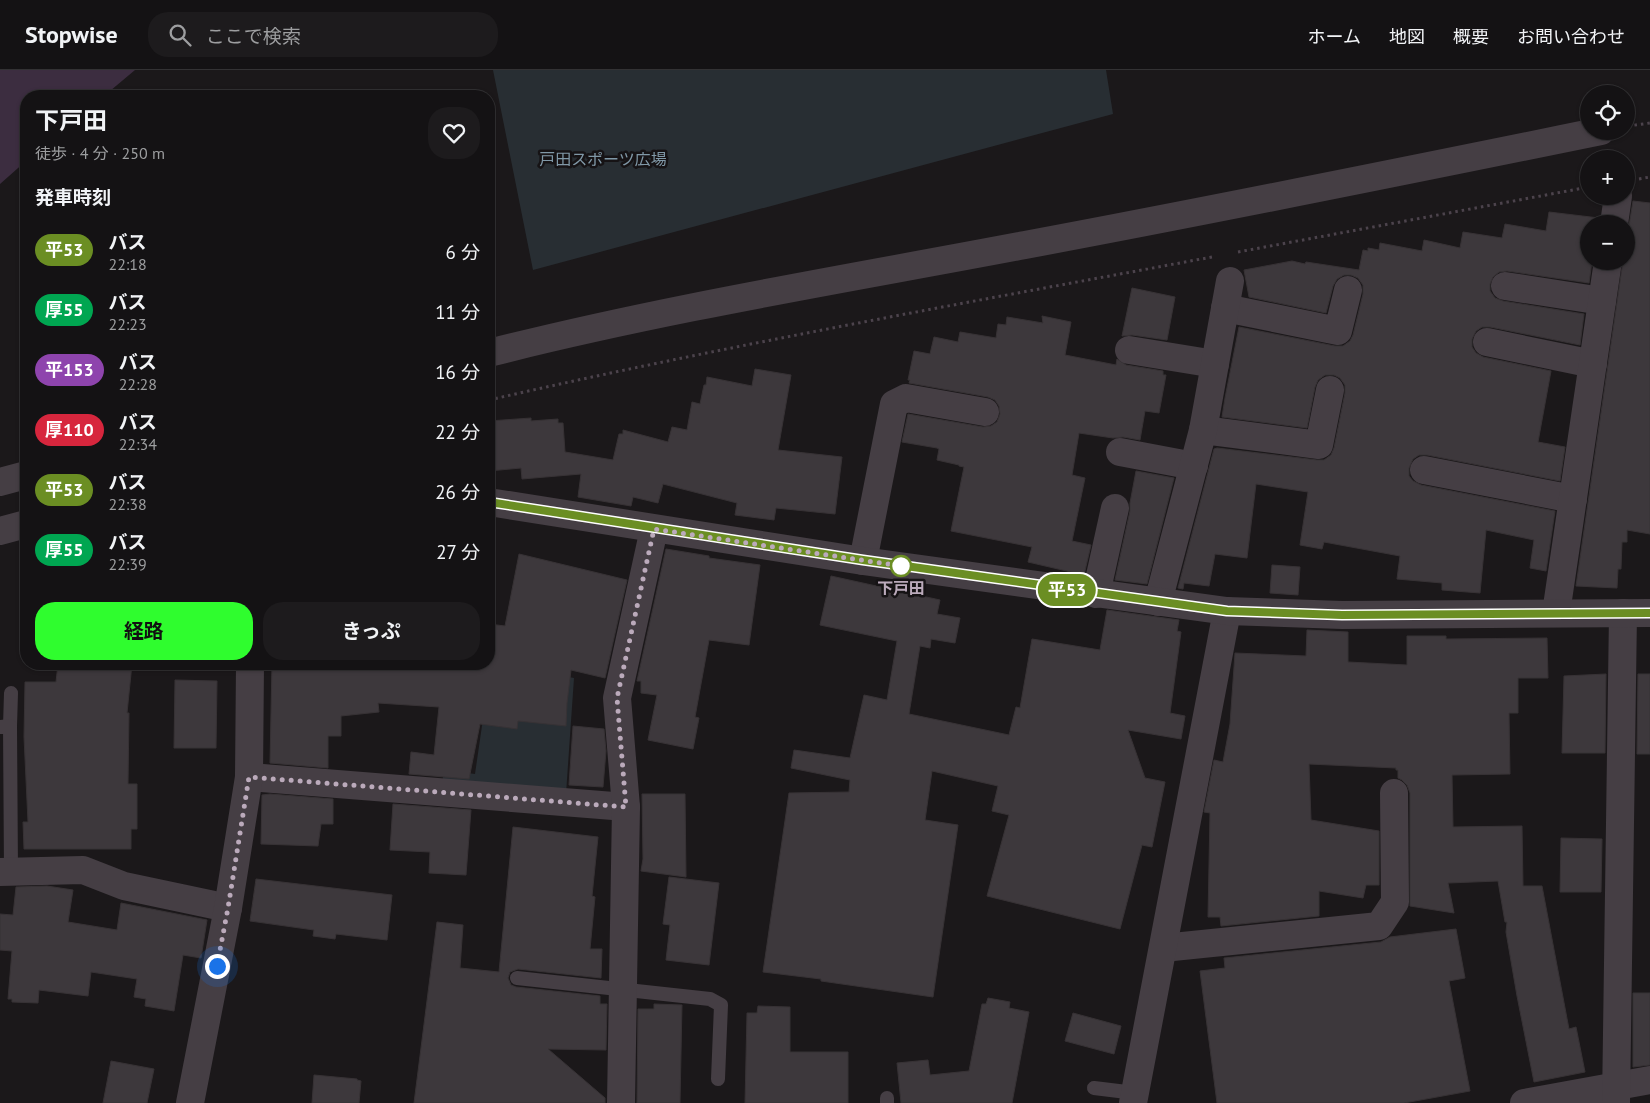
<!DOCTYPE html>
<html lang="ja">
<meta charset="utf-8">
<style>
body{margin:0;font-family:"PT Sans","Noto Sans JP",sans-serif;background:#1d1b1d;color:#f1f3f6;height:100vh;display:flex;flex-direction:column;font-size:19px;white-space:nowrap}
*{box-sizing:border-box;margin:0}
p{font-size:16px;color:#9d9ea0}
.icon{flex:none;width:28px;height:28px;fill:none;stroke:currentColor;stroke-width:2;stroke-linecap:round;stroke-linejoin:round}
.map{position:relative;flex:1;overflow:hidden}
.details{position:absolute;left:20px;top:20px;width:475px;height:580px;display:flex;flex-direction:column;background:#141214;border-radius:20px;box-shadow:0 1px 4px #0004,0 0 0 1px #333234}
.details>*{flex:none}
.badge{padding:0 10px;border-radius:16px;font-size:18px;line-height:32px}
.fabs{position:absolute;left:1580px;top:15px;display:grid;gap:10px}
.fabs a{display:grid;place-items:center;width:55px;height:55px;border-radius:50%;background:#141214;box-shadow:0 1px 4px #0004,0 0 0 1px #333234;font-size:25px}
.you{position:absolute;width:25px;height:25px;margin:-12px;border:4px solid #fff;border-radius:50%;background:#1a73e8;box-shadow:0 0 0 8px #1a73e833}
.map>.badge{position:absolute;translate:-50% -50%;box-shadow:0 0 0 2px #fff}
h2{padding:0 15px;font-size:19px;line-height:45px}
.round{display:grid;place-items:center;flex:none;width:52px;height:52px;border-radius:20px;background:#1d1b1d}
.overview{display:flex;align-items:center;justify-content:space-between;height:85px;padding:0 15px}
h1{font-size:24px;font-weight:700;line-height:38px}
.button{display:flex;gap:10px;margin-top:auto;padding:10px 15px}
.button a{flex:1;height:58px;border-radius:20px;background:#2ffd2e;color:#111;font-size:20px;font-weight:700;line-height:58px;text-align:center}
.button a+a{background:#1d1b1d;color:#f1f3f6}
ul{padding:0;list-style:none}
li{display:flex;align-items:center;gap:15px;height:60px;padding:0 15px}
li div{flex:1}
li b{display:block;font-size:19px}
li em{font-style:normal}
li .badge{min-width:55px;font-weight:700;text-align:center}
header{display:flex;align-items:center;gap:30px;box-sizing:border-box;height:70px;padding:0 25px;background:#141214;border-bottom:1px solid #333234}
header strong{font-size:24px}
nav{display:flex;gap:28px;margin-inline-start:auto;font-size:18px}
.search{width:350px;height:45px;background:#1d1b1d;display:flex;align-items:center;gap:12px;box-sizing:border-box;padding:0 18px;border-radius:20px;color:#9d9ea0;font-size:19px}
.map>svg:first-child{display:block}
.green{fill:#282e33}
.water{fill:#3c2d40}
.building{fill:#3d383c;stroke:#373235}
.lines{fill:none;stroke-linecap:round;stroke-linejoin:round}
.path{stroke:#4c434c;stroke-width:3;stroke-dasharray:2.5 4;stroke-linecap:butt}
.service{stroke:#453e44;stroke-width:14}
.minor{stroke:#453e44;stroke-width:28}
.tertiary{stroke:#453e44;stroke-width:28}
.line-casing{stroke:#fff;stroke-width:11}
.line{stroke:#6b8e23;stroke-width:8}
.walk{stroke:#bab;stroke-width:5;stroke-dasharray:0 9}
.stop-dot{fill:#fff;stroke:#6b8e23;stroke-width:2.5}
.labels{text-anchor:middle;dominant-baseline:central;stroke-width:5;stroke-linejoin:round;paint-order:stroke}
.park-label{font-size:16px;fill:#8098a7;stroke:#161315}
.stop-label{font-size:16px;font-weight:bold;fill:#bab;stroke:#161315}
</style>
<header>
<strong>Stopwise</strong>
<div class="search"><svg class="icon" aria-label="search" viewBox="0 0 24 24"><circle cx="10" cy="10" r="6"/><path d="M15 15l6 6"/></svg>ここで検索</div>
<nav><a>ホーム</a><a>地図</a><a>概要</a><a>お問い合わせ</a></nav>
</header>
<div class="map">
<svg width="1650" height="1033" viewBox="0 0 1650 1033">
<rect width="100%" height="100%" fill="#1b181a"/>
<g class="green">
<path d="M493 0H1106L1113 44 533 200Z"/>
<path d="M489 592 574 608 566 724 442 714 444 700 475 704 484 642 454 636 461 594H489Z"/>
</g>
<path class="water" d="M0 0H135L104 26H26V91L0 114Z"/>
<g class="building">
<path d="M1633 131 1650 133V464L1627 460V472H1622L1621 499H1618L1617 518 1576 516 1623 191H1626V164L1629 156Z"/>
<path d="M1549 142 1599 148V154H1589V191H1592L1589 213 1507 201 1499 202 1493 207 1490 214V221L1495 228 1503 231 1584 244 1580 275 1490 257H1482L1476 261 1472 269V277L1476 283 1483 287 1551 301 1538 372 1565 377 1560 411 1427 385H1419L1413 389 1409 398V406L1413 411 1421 415 1555 441 1546 501 1530 498 1534 470 1486 460 1480 523 1442 520V513L1397 509 1400 486 1324 472 1322 479 1300 475 1308 422 1256 414 1247 488 1215 484 1209 516 1184 513 1183 519 1178 518 1214 379 1217 378 1317 390H1324L1331 385 1334 378 1345 323V315L1340 308 1334 305H1325L1318 310 1315 317 1307 358 1222 347 1225 328 1239 257 1335 276H1343L1350 271 1353 265 1363 224V215L1358 208 1351 205H1344L1337 209 1333 216 1326 243 1249 227 1244 200 1292 191 1305 194 1306 192 1359 200 1363 180 1368 181V178L1379 180 1380 173 1422 181 1424 170 1460 178 1463 162 1502 168 1505 154 1546 161Z"/>
<path d="M1132 218 1175 227 1167 270 1132 265 1122 266Z"/>
<path d="M1042 246 1071 252 1065 285 1116 295 1117 289 1126 295 1163 301V305H1166L1159 343 1145 341 1140 370 1123 367 1113 368 1079 363 1072 405 1085 408 1072 471 1091 475 1084 505 1028 492 1032 477 951 461 964 397 959 396V395L937 390 939 379 937 378 902 372 908 344 983 357 991 356 997 352 1000 344 999 336 995 330 988 327 909 313 910 310H908L914 281 930 284 934 267 958 272 960 262 996 268 998 254 1006 255 1007 247 1043 253Z"/>
<path d="M755 299 791 305 778 380 842 387 835 444 776 438 774 450 735 445 737 433 663 414 658 433 633 427 631 436 578 427 581 404 522 409 521 398 489 401V351L531 348V351L558 349V353H563L565 382 613 390 619 364H623V360L668 372 672 357 687 360 692 332 700 334 704 315H706L707 307 752 316Z"/>
<path d="M1136 401 1174 408 1147 514 1115 510 1130 441V433Z"/>
<path d="M666 479 709 486V488L760 495 749 575 709 570 695 647 699 648 693 679 648 670 657 625 641 623V611H637Z"/>
<path d="M519 484 627 510 605 608 571 600 567 633 566 656 518 651 517 659 480 654 469 709 409 704 411 682 434 685 439 637 378 633 379 642 341 646V666H328V698L270 693 272 594H333L410 599V594H489V554L505 556Z"/>
<path d="M1272 495 1300 497 1298 525 1270 523Z"/>
<path d="M831 506 940 530 937 544 960 548 955 573 931 569 930 578 920 576 909 644 1009 665 1016 637 1020 638 1032 569 1100 580 1107 540 1179 550 1177 561 1181 562 1170 643 1185 646 1181 669 1128 660 1145 708 1165 712 1152 777 1142 775 1120 859 987 826 1009 745 992 741 998 716 932 701 925 750 958 755 933 927 821 911V909L763 902 789 723 849 722 850 710 791 698 794 680 850 688 864 625 887 630 897 571 820 555Z"/>
<path d="M1307 560 1348 562V592L1407 595V566H1446V569L1547 568 1548 608H1518V643H1509L1510 704 1452 705 1453 757 1522 756 1523 816H1542L1569 959 1576 957 1585 1002 1534 1012 1517 926 1506 862 1507 852H1505L1498 811 1448 813 1454 843 1410 836V723L1407 715 1402 710 1398 708V700H1396V698L1309 694 1311 750 1379 761V815H1366L1363 828 1319 821V846L1221 856 1220 847H1208L1210 743 1204 742 1214 690 1223 692 1230 654 1235 583 1306 586Z"/>
<path d="M58 594H132L127 643H129L128 714H137V759H131V779H24L23 752H28L24 667 25 612H56Z"/>
<path d="M1606 604 1605 683H1562L1564 606Z"/>
<path d="M1638 604H1650V684H1637Z"/>
<path d="M175 610 217 611 216 678H174Z"/>
<path d="M573 656 604 659 606 681 603 717 569 715Z"/>
<path d="M270 724 333 729V754H321L318 776 261 774 262 725Z"/>
<path d="M642 724H685L686 807 641 801 643 789Z"/>
<path d="M393 734 471 740 466 805 429 803 430 782 390 780Z"/>
<path d="M513 757 598 767 592 826 595 827 590 879H602L601 908 518 899 510 902 508 908 511 915 516 917 600 926V934H607L606 980 548 979 605 1028V1033H414L437 852 463 855 460 898 499 902Z"/>
<path d="M1561 768 1602 769 1601 822H1560Z"/>
<path d="M669 807 719 813 709 895 666 890 670 855 663 854Z"/>
<path d="M256 809 392 825 387 870 336 864 335 869 313 866 314 860 250 851Z"/>
<path d="M47 816 73 820 68 852 117 860 121 833 207 850 201 888 183 885 174 941 145 936 146 929 134 927 137 909 91 902 88 926 39 920 38 933 12 932V929H8L12 881 0 880V844L13 845 16 817Z"/>
<path d="M1456 859 1465 908 1449 911 1470 1021 1404 1033H1217L1200 901 1225 898 1224 888 1381 872 1390 867Z"/>
<path d="M1633 923H1650V995L1633 997Z"/>
<path d="M988 928 1010 932 1009 938 1029 942 1012 1033H901L897 993 928 990 930 1005 969 1001 982 934H986Z"/>
<path d="M654 934 682 935 680 1033H637L638 939H654Z"/>
<path d="M758 936 790 937V982H848V1033H745L747 943H757Z"/>
<path d="M1073 943 1121 956 1114 984 1065 971Z"/>
<path d="M111 991 154 999 147 1033H103Z"/>
<path d="M314 1005 357 1009V1010L361 1011 359 1033H312Z"/>
</g>
<g class="lines">
<g class="path">
<path d="M1628 56 1650 53"/>
<path d="M1639 109 1650 107"/>
<path d="M1238 182 1589 117"/>
<path d="M489 330C728 275 970 232 1212 187"/>
</g>
<g class="service">
<path d="M10 656 11 623"/>
<path d="M0 657 10 656 11 802"/>
<path d="M517 908 710 929 721 935 718 1009"/>
<path d="M1094 1018 1135 1023"/>
<path d="M887 1028V1033"/>
</g>
<g class="minor">
<path d="M1614 154 1618 126"/>
<path d="M1505 216 1602 231"/>
<path d="M1225 238 1338 261 1348 220"/>
<path d="M1487 272 1593 294"/>
<path d="M1129 280 1215 294"/>
<path d="M489 283C666 238 846 209 1025 175 1218 139 1410 100 1601 61"/>
<path d="M1203 360 1319 375 1330 320"/>
<path d="M1120 382 1194 396"/>
<path d="M1424 400 1573 429"/>
<path d="M0 412 26 405"/>
<path d="M863 491 894 334 906 328 985 342"/>
<path d="M1096 524 1115 438"/>
<path d="M1158 532 1203 360 1230 211"/>
<path d="M1556 543 1608 191"/>
<path d="M249 707 626 737"/>
<path d="M0 802 83 800 124 816 228 838"/>
<path d="M1163 878 1379 856 1395 832 1394 723"/>
<path d="M190 1033 228 838 249 707 250 594"/>
<path d="M621 1033 626 737 617 628 654 459"/>
<path d="M1133 1033 1227 541"/>
<path d="M1524 1033 1650 1010"/>
<path d="M1616 1033 1623 543"/>
</g>
<g class="tertiary">
<path d="M489 432 863 491 1227 541 1342 545 1650 543"/>
<path d="M0 461 26 454"/>
</g>
</g>
<g class="lines">
<g class="line-casing">
<path id="line" d="M489 432 863 490 1227 541 1342 545 1650 543"/>
</g>
<use href="#line" class="line"/>
<path class="walk" d="M217 896 228 838 249 707 626 737 617 628 654 459 901 496"/>
</g>
<circle class="stop-dot" cx="901" cy="496" r="10"/>
<g class="labels">
<g class="park-label">
<text x="603" y="89">戸田スポーツ広場</text>
</g>
<g class="stop-label">
<text x="901" y="518">下戸田</text>
</g>
</g>
</svg>
<div class="fabs">
<a><svg class="icon" aria-label="locate" viewBox="0 0 24 24"><circle cx="12" cy="12" r="6"/><path d="M12 2v4M12 18v4M2 12h4M18 12h4"/></svg></a>
<a>+</a>
<a>−</a>
</div>
<div class="you" style="left:217px;top:896px"></div>
<b class="badge" style="left:1067px;top:520px;background:#6b8e23;color:#fff">平53</b>
<section class="details">
<div class="overview"><div><h1>下戸田</h1><p>徒歩 · 4 分 · 250 m</p></div><a class="round"><svg class="icon" aria-label="heart" viewBox="0 0 24 24"><path d="M12 20l-8-8c-3-5 5-10 8-4 3-6 11-1 8 4z"/></svg></a></div>
<h2>発車時刻</h2>
<ul>
<li><span class="badge" style="background:#6b8e23;color:#fff">平53</span><div><b>バス</b><p>22:18</p></div><em>6 分</em></li>
<li><span class="badge" style="background:#00a651;color:#fff">厚55</span><div><b>バス</b><p>22:23</p></div><em>11 分</em></li>
<li><span class="badge" style="background:#8e44ad;color:#fff">平153</span><div><b>バス</b><p>22:28</p></div><em>16 分</em></li>
<li><span class="badge" style="background:#d7263d;color:#fff">厚110</span><div><b>バス</b><p>22:34</p></div><em>22 分</em></li>
<li><span class="badge" style="background:#6b8e23;color:#fff">平53</span><div><b>バス</b><p>22:38</p></div><em>26 分</em></li>
<li><span class="badge" style="background:#00a651;color:#fff">厚55</span><div><b>バス</b><p>22:39</p></div><em>27 分</em></li>
</ul>
<div class="button"><a>経路</a><a>きっぷ</a></div>
</section>
</div>
